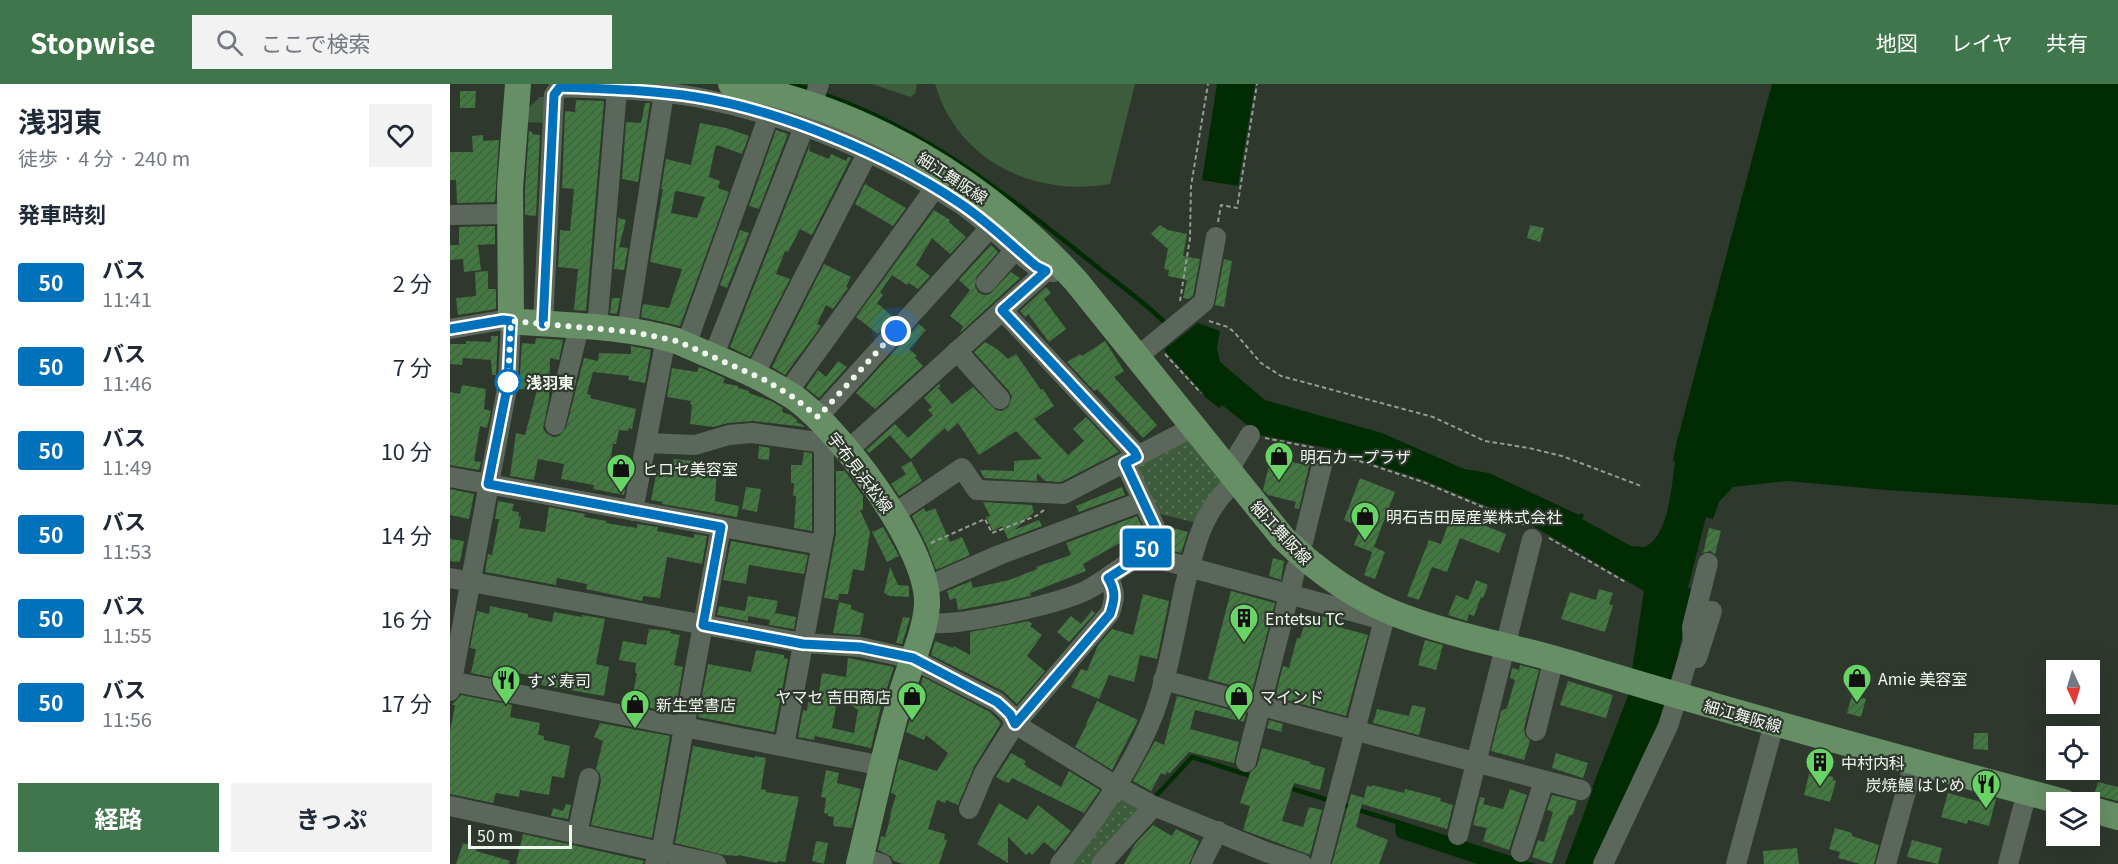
<!DOCTYPE html>
<html lang="ja">
<meta charset="utf-8">
<style>
body{margin:0;font-family:Georgia,"Noto Sans JP",serif;background:#f2f2f3;color:#1f2937;height:100vh;display:flex;flex-direction:column;font-size:22px;white-space:nowrap}
*{box-sizing:border-box;margin:0}
p{font-size:20px;color:#747a83}
.icon{flex:none;width:33px;height:33px;fill:none;stroke:currentColor;stroke-width:2;stroke-linecap:round;stroke-linejoin:round}
.map{position:relative;flex:1;overflow:hidden}
.drawer{display:flex;flex-direction:column;background:#fff;width:450px}
.drawer>*{flex:none}
.badge{padding:0 12px;border-radius:4px;font-size:21px;line-height:39px}
.needle{width:39px;rotate:176deg}
.fabs{position:absolute;left:1596px;top:576px;display:grid;gap:12px}
.fabs a{display:grid;place-items:center;width:54px;height:54px;border-radius:0px;background:#fff;box-shadow:0 6px 24px #0002;font-size:30px}
.scale{position:absolute;left:18px;bottom:15px;width:104px;box-sizing:border-box;padding-left:6px;border:3px solid #f1f7f0;border-top:0;font-size:16px;line-height:21px;white-space:nowrap;color:#f1f7f0;-webkit-text-stroke:4px #2e382d;paint-order:stroke}
.you{position:absolute;width:30px;height:30px;margin:-15px;border:4px solid #fff;border-radius:50%;background:#1a73e8;box-shadow:0 0 0 9px #1a73e833}
.map>.badge{position:absolute;translate:-50% -50%;box-shadow:0 0 0 3px #fff}
h2{padding:0 18px;font-size:22px;line-height:54px}
.round{display:grid;place-items:center;flex:none;width:63px;height:63px;border-radius:0px;background:#f2f2f3}
.summary{display:flex;align-items:center;justify-content:space-between;height:102px;padding:0 18px}
h1{font-size:28px;font-weight:700;line-height:45px}
.action{display:flex;gap:12px;margin-top:auto;padding:12px 18px}
.action a{flex:1;height:69px;border-radius:0px;background:#40764c;color:#fff;font-size:24px;font-weight:700;line-height:69px;text-align:center}
.action a+a{background:#f2f2f3;color:#1f2937}
ul{padding:0;list-style:none}
li{display:flex;align-items:center;gap:18px;height:84px;padding:0 18px}
li div{flex:1}
li b{display:block;font-size:22px}
li em{font-style:normal}
li .badge{min-width:66px;font-weight:700;text-align:center}
header{display:flex;align-items:center;gap:36px;box-sizing:border-box;height:84px;padding:0 30px;background:#40764c;color:#fff}
header strong{font-size:28px}
nav{display:flex;gap:33px;margin-inline-start:auto;font-size:21px}
.search{width:420px;height:54px;background:#f2f2f3;display:flex;align-items:center;gap:15px;box-sizing:border-box;padding:0 21px;border-radius:0px;color:#747a83;font-size:22px}
main{display:flex;flex:1;min-height:0}
.map>svg:first-child{display:block}
.green{fill:#3d5c3b}
.park{fill:url(#park-dots)}
.water{fill:#012c03}
.lines{fill:none;stroke-linecap:round;stroke-linejoin:round}
.stream{stroke:#012c03;stroke-width:4.5}
.building{fill:url(#building-hatch);fill-rule:evenodd}
.path{stroke:#949c93;stroke-width:2;stroke-dasharray:4.5 3;stroke-linecap:butt}
.minor{stroke:#5c675c;stroke-width:20}
.major{stroke:#678f65;stroke-width:26}
.line-casing{stroke:#fff;stroke-width:14}
.line{stroke:#0072bc;stroke-width:9}
.walk{stroke:#f1f7f0;stroke-width:6;stroke-dasharray:0 10.8}
.stop-dot{fill:#fff;stroke:#0072bc;stroke-width:3}
.labels{text-anchor:middle;dominant-baseline:central;stroke-width:4.5;stroke-linejoin:round;paint-order:stroke}
.street-label{font-size:16px;fill:#f1f7f0;stroke:#2e382d}
.stop-label{font-size:16px;font-weight:bold;fill:#f1f7f0;stroke:#2e382d;text-anchor:start}
.poi-label{font-size:16px;fill:#f1f7f0;stroke:#2e382d;text-anchor:start}
</style>
<header>
<strong>Stopwise</strong>
<div class="search"><svg class="icon" aria-label="search" viewBox="0 0 24 24"><circle cx="10" cy="10" r="6"/><path d="M15 15l6 6"/></svg>ここで検索</div>
<nav><a>地図</a><a>レイヤ</a><a>共有</a></nav>
</header>
<main>
<section class="drawer">
<div class="summary"><div><h1>浅羽東</h1><p>徒歩 · 4 分 · 240 m</p></div><a class="round"><svg class="icon" aria-label="heart" viewBox="0 0 24 24"><path d="M12 20l-8-8c-3-5 5-10 8-4 3-6 11-1 8 4z"/></svg></a></div>
<h2>発車時刻</h2>
<ul>
<li><span class="badge" style="background:#0072bc;color:#fff">50</span><div><b>バス</b><p>11:41</p></div><em>2 分</em></li>
<li><span class="badge" style="background:#0072bc;color:#fff">50</span><div><b>バス</b><p>11:46</p></div><em>7 分</em></li>
<li><span class="badge" style="background:#0072bc;color:#fff">50</span><div><b>バス</b><p>11:49</p></div><em>10 分</em></li>
<li><span class="badge" style="background:#0072bc;color:#fff">50</span><div><b>バス</b><p>11:53</p></div><em>14 分</em></li>
<li><span class="badge" style="background:#0072bc;color:#fff">50</span><div><b>バス</b><p>11:55</p></div><em>16 分</em></li>
<li><span class="badge" style="background:#0072bc;color:#fff">50</span><div><b>バス</b><p>11:56</p></div><em>17 分</em></li>
</ul>
<div class="action"><a>経路</a><a>きっぷ</a></div>
</section>
<div class="map">
<svg width="1668" height="780" viewBox="0 0 1668 780">
<defs>
<pattern id="park-dots" width="8" height="8" patternUnits="userSpaceOnUse" patternTransform="scale(1.5)"><rect width="8" height="8" fill="#3d5c3b"/><path d="M2 2h.1M6 6h.1" fill="none" stroke="#5a7458" stroke-width="1.8" stroke-linecap="round"/></pattern>
<pattern id="building-hatch" width="6" height="6" patternUnits="userSpaceOnUse" patternTransform="scale(1.5)"><rect width="6" height="6" fill="#427940"/><path d="M-1 1l2-2M0 6l6-6M5 7l2-2" fill="none" stroke="#455f44"/></pattern>
</defs>
<rect width="100%" height="100%" fill="#2e382d"/>
<g class="green">
<path d="M422 0H467L465 10 460 13Z"/>
<path d="M485 0H685L660 100C584 113 508 78 485 0Z"/>
<path d="M90 13H96L99 39 74 38 76 26Z"/>
</g>
<g class="park">
<path d="M735 353 773 400 747 439 702 428 681 381Z"/>
<path d="M670 713 688 722 689 728 642 780H615Z"/>
</g>
<g class="water">
<path d="M767 0H805L788 102 752 96Z"/>
<path d="M1322 0H1668V421L1436 406 1338 397 1283 403 1269 418 1263 435 1256 433 1238 504 1242 505 1213 643 1148 780H1115L1143 705 1142 704 1178 612 1194 507 1078 439 974 396 877 364 810 351 772 321 769 324 754 312 753 309 714 266 748 239 770 247 767 264 770 278 815 316 932 349 1014 385 1039 389 1129 431 1131 429 1134 431 1132 435 1181 462 1195 463C1219 451 1221 404 1225 379L1223 375 1227 357Z"/>
<path d="M945 735 1086 780H1027L949 754 946 751Z"/>
</g>
<g class="lines">
<g class="stream">
<path d="M342 0 359 5"/>
<path d="M375 11C476 46 558 111 641 178 664 197 698 220 718 242"/>
<path d="M837 703 881 717"/>
<path d="M706 712 742 673 804 693"/>
<path d="M893 721 950 739"/>
</g>
</g>
<g class="building">
<path d="M10 7H26L25 24H10Z"/>
<path d="M126 16 154 17 136 227 124 226 128 185 108 183 110 146 120 147 124 105 112 104 115 27 125 28Z"/>
<path d="M195 19H200L188 98 172 95 176 38 191 39Z"/>
<path d="M250 39 276 44 299 52 292 70 267 61 265 64 259 93 270 97 268 104 279 108 230 242 191 233 193 220 219 224 232 185 200 178 213 105H211L216 75 241 81ZM227 107 255 113 247 134 221 129 225 108Z"/>
<path d="M326 46 338 50 309 125 299 122Z"/>
<path d="M79 47 82 48V50L90 51 86 132 75 131V105Z"/>
<path d="M33 51V57L49 56 45 118 7 119 6 96H0V68H23L22 52Z"/>
<path d="M361 58 359 67 379 75 381 70 396 77 398 73 401 74 362 151 350 145 338 168 335 167 326 190 340 195 300 273 280 263Z"/>
<path d="M415 100 456 124 443 142 405 120Z"/>
<path d="M484 126 500 136 499 138 516 153 500 170 482 154 466 181 480 192 468 205 459 199 457 201 442 191 430 208 433 211 427 219 443 233 428 250 406 233Z"/>
<path d="M168 134 176 136 169 163 178 164 174 186 164 185Z"/>
<path d="M710 141 718 146 737 150 733 172 750 175 743 212 739 215 733 214 737 196 718 192 719 186 714 185 718 165 701 150Z"/>
<path d="M1080 141 1094 144 1090 158 1077 154Z"/>
<path d="M45 142V160L28 161 31 186 14 188 13 175 0 176V161H9V143Z"/>
<path d="M290 146 299 149 277 204 270 201Z"/>
<path d="M541 161 548 168 527 192 525 202 528 208 533 211 540 210 561 188 570 194 510 249 513 242 500 232 520 206 509 196Z"/>
<path d="M774 175 782 177 774 223 765 221Z"/>
<path d="M374 180 401 193 396 203 398 204 383 225 376 221 367 240 371 242 335 291 322 283Z"/>
<path d="M38 187V205H46V225L8 231 6 214 26 212 25 188Z"/>
<path d="M596 203 601 209 594 215 616 245 599 258 578 230 575 233 570 227Z"/>
<path d="M162 214H170L167 230 160 229Z"/>
<path d="M469 240 476 246 459 265 467 272 465 274 473 282 425 325 406 309Z"/>
<path d="M41 252H48L46 291H42L41 276 13 274 12 281 0 280V260H16V257L41 258Z"/>
<path d="M86 254 113 256 109 276 100 274 99 315 93 344 96 349 103 353 109 352 116 344 134 274 148 277 149 269 181 270V262L201 266 195 299 178 296 179 292 143 288 137 310 141 311 140 314 186 325 182 345 179 344 178 347 169 346 166 360H163L159 385 163 386 162 394 170 396V399L176 400 174 411 143 405 144 401 111 395 114 380 88 375 84 396 60 392 66 349 75 351 87 306 69 305 72 259 85 260Z"/>
<path d="M655 257 674 287 664 293 707 341 693 354 647 305 644 307 617 278 630 270 632 272Z"/>
<path d="M535 258 547 265 558 275 566 270 591 306 593 305 604 322 584 335 618 371 634 357 623 345 636 333 669 368 611 398 595 397 587 389V397L534 394 530 386 564 387V377L592 375 566 347 529 371 508 339 498 348 495 344 461 375 440 351 419 369 416 366 445 340 458 354 483 331 478 326 482 323 474 314 489 300 491 302 488 304 502 320 523 303 546 326 552 327 558 323 562 313 559 307 524 268Z"/>
<path d="M388 277 397 283 369 314 356 304 368 286 376 293Z"/>
<path d="M249 283 275 294 273 299 288 302V304L299 307V309L321 317 333 324 332 328 341 331 347 336V339L352 340 355 343 303 337 278 339 263 343 240 340 242 321 240 320 241 317 217 313 222 284 247 288Z"/>
<path d="M12 301 36 305 34 325 41 327 37 344 30 342 24 377 31 378 29 386 0 381V308L10 310Z"/>
<path d="M309 362 320 364 319 376 308 375Z"/>
<path d="M354 368 362 369V447L344 444 346 412H343L344 399H341V381H352Z"/>
<path d="M821 373 855 381 856 377 860 378 849 425 844 424 846 418 818 411 813 406Z"/>
<path d="M224 375 254 378V382L267 383 265 417 289 422 287 433 212 420 213 418 201 416 207 386 221 389Z"/>
<path d="M461 377 472 397 449 412 441 400 456 390 451 383Z"/>
<path d="M386 387H395L413 412V426H410L420 448 414 487 403 485 398 510H389L388 516 374 514 386 450Z"/>
<path d="M910 394 945 408 922 468 904 461 911 443 894 436Z"/>
<path d="M296 403 311 405 307 428 292 425Z"/>
<path d="M672 403 675 411 629 428 626 422Z"/>
<path d="M0 405 24 410 19 435 0 431Z"/>
<path d="M48 417 64 420 62 427 69 428 68 432 71 433 69 444 95 448 99 423 135 430 134 433 157 437 156 439 187 444V440L208 443 207 447 244 454V450L257 452 252 480 217 473 210 514 193 512 192 517 136 505 137 500 107 494 106 501 35 488 38 470 42 471 49 435H45Z"/>
<path d="M533 418 582 421 584 428 564 446 589 436 592 442 558 455 552 442 543 447 536 433 540 432Z"/>
<path d="M474 424 476 428 485 424 500 458 512 453 520 471 486 486 477 462 462 432Z"/>
<path d="M1002 429 1056 450 1049 469 1010 454 997 488 982 483 969 516 957 512 979 456 991 460Z"/>
<path d="M687 432 692 443 688 454 675 460 673 457 633 480 636 487 580 509 581 512 552 518 508 526 506 514 500 516 497 507 521 497 523 504 559 496 587 485 586 483 621 471 616 459Z"/>
<path d="M433 443 449 472 437 478 422 448Z"/>
<path d="M723 444 738 448 731 469 710 463 714 453 721 454Z"/>
<path d="M1259 444 1271 447 1265 470 1260 467 1253 469Z"/>
<path d="M0 455 14 457 10 478 0 477Z"/>
<path d="M281 457 358 471 354 490 299 481 296 500 273 496Z"/>
<path d="M924 463 935 468 925 495 914 491Z"/>
<path d="M823 474 834 477 831 496 819 492Z"/>
<path d="M440 483 448 501 459 502V513L440 512 434 509Z"/>
<path d="M1026 496 1038 501 1033 514 1031 513 1024 532 1019 530 1017 537 998 531 1006 511 1018 516Z"/>
<path d="M1149 505 1163 509 1159 520 1163 521 1155 548 1111 535 1120 508 1146 516Z"/>
<path d="M781 507 825 519 802 607 758 595Z"/>
<path d="M693 510 719 517 707 575 690 571 684 598 659 591 649 615 621 603 631 585 637 587 648 561 662 545 683 551Z"/>
<path d="M298 512 328 517 325 529 346 533 344 545 319 541 320 536 298 532V537L267 531 269 522 295 527Z"/>
<path d="M389 518 401 521V525L414 530 410 551 383 549Z"/>
<path d="M40 522 78 530V533L102 538 104 528 132 533V531L155 535 146 580 159 583 154 612 91 601 93 594 68 589 66 598 21 589 26 565 20 564 27 527 39 530Z"/>
<path d="M642 526 645 529 619 558 607 548 621 532 631 540Z"/>
<path d="M863 530 887 536 885 542 918 551 896 632 825 613 833 582 839 584 847 554H850L855 539 858 540 860 533 862 534Z"/>
<path d="M453 533 460 534 452 560 446 559Z"/>
<path d="M579 537 582 540 580 542 592 551 577 572 595 587 567 620 553 607 481 571 485 557 503 564 504 562 520 571V548Z"/>
<path d="M199 545 221 547 220 549 230 551 224 581 233 583 225 629 181 620 187 589H185L186 579 169 576 173 557 196 561Z"/>
<path d="M975 556 993 561 986 586 968 581Z"/>
<path d="M306 566 334 571V574L338 575 324 648 248 633 258 580 301 588Z"/>
<path d="M398 574 444 583 431 622 421 664 365 652 364 656 348 653 353 626 357 627 358 618 367 620 372 589 396 593ZM388 612 408 626 404 649 382 644Z"/>
<path d="M1070 581 1089 586 1074 644 1075 651 1080 657 1074 676 1041 667 1051 627 1057 624 1065 596 1060 594 1062 584 1069 586Z"/>
<path d="M473 593 540 628 551 639 524 683 508 721 496 716 495 719 487 716 478 745 495 750 494 755 497 756 489 780H453L444 777 440 772 428 766 431 752 435 753 441 731H440L446 711 441 709 449 675 487 687 498 669 476 651 474 656 456 648Z"/>
<path d="M1118 597 1163 611 1156 634 1110 621Z"/>
<path d="M11 611 62 621 60 633 90 639 88 651 94 652V656L120 662 114 694 102 692 99 711 70 706 69 713 46 709 43 719 0 710V647L5 621H2Z"/>
<path d="M1402 611 1416 615 1411 633 1397 629Z"/>
<path d="M727 612 796 630 794 638 745 626 740 645 789 658 784 679 739 668 720 689 717 688 715 691 711 689 701 707 683 697 705 657 714 661Z"/>
<path d="M647 617 688 636 662 686 625 663 637 640H636Z"/>
<path d="M962 621 976 624 969 651 923 639 927 625 959 632Z"/>
<path d="M819 636 833 640 831 648 817 644Z"/>
<path d="M150 639 220 652 202 754 141 741 151 697 150 690 146 685 153 657 144 653Z"/>
<path d="M1524 649H1538V666L1523 665Z"/>
<path d="M243 662 305 674V672L316 674 311 705 316 706V708L349 713 335 778 328 777 327 779 288 771V772L274 771 225 759Z"/>
<path d="M812 664 861 678 860 680 875 684 870 706 844 699 832 737 853 743 859 723 872 726 860 771 793 746 800 722 790 719 800 689 807 682Z"/>
<path d="M561 669 576 677 574 680 577 683 611 703 619 687 650 706 634 729 562 694 559 699 553 697 546 693Z"/>
<path d="M1106 669 1138 679 1133 694 1102 684Z"/>
<path d="M376 686 389 689 387 699 411 705 402 744 383 742 384 733 378 732V730L374 729 376 714 371 713Z"/>
<path d="M1366 689 1383 693V696L1386 697 1380 718 1354 711 1359 690 1365 691Z"/>
<path d="M1648 698 1668 703V717L1644 711Z"/>
<path d="M917 701 922 703V701L954 709 955 705 991 714 990 717 1003 721 997 745 912 720 906 743 938 756 929 780H882L901 710 914 714Z"/>
<path d="M1060 705 1077 711 1059 766 1033 757 1037 744 1023 741 1030 713 1035 714 1033 720 1053 725Z"/>
<path d="M1498 709 1531 718 1533 712 1546 715 1539 742 1518 736 1517 740 1491 733Z"/>
<path d="M1102 711 1127 717 1123 730 1119 732 1102 780 1082 773 1088 756 1094 758 1103 728 1097 726Z"/>
<path d="M549 719 577 736 588 721 621 747 605 767 594 758 582 771 579 768 576 771 558 753V779L527 760Z"/>
<path d="M116 720 121 721 118 735 101 732 103 724 113 727Z"/>
<path d="M703 741 722 752 726 745 749 757 739 780H674L685 760Z"/>
<path d="M1385 744 1402 749V752L1429 761 1424 780H1410L1388 774 1390 768 1379 765Z"/>
<path d="M73 750 194 777 193 780H66Z"/>
<path d="M1462 756 1492 764 1488 780 1457 773Z"/>
<path d="M366 757 378 759 374 780 362 777Z"/>
<path d="M13 759 27 763 26 767 60 777 59 780H6Z"/>
<path d="M1347 764 1349 780H1314L1313 767Z"/>
</g>
<g class="lines">
<g class="path">
<path d="M768 138 771 121 787 124 807 0"/>
<path d="M730 217 740 154 741 102 758 0"/>
<path d="M759 237 778 243 785 249 811 279 831 292 983 333 1035 357 1079 364 1112 372 1191 402"/>
<path d="M715 270 751 309"/>
<path d="M815 354 865 364"/>
<path d="M888 370 973 398 1076 441"/>
<path d="M1099 454 1177 499"/>
<path d="M481 459 535 435 542 449 586 432 594 426"/>
</g>
<g class="minor">
<path d="M362 22 369 0"/>
<path d="M0 131 59 130"/>
<path d="M536 199 566 165"/>
<path d="M552 226 684 367 687 373"/>
<path d="M93 240 104 11 110 3C156 5 205 5 250 14 341 32 429 67 506 117 537 136 561 166 591 186L604 188 613 182"/>
<path d="M147 244 167 6"/>
<path d="M0 245 53 236 61 237 58 299 0 607"/>
<path d="M177 247 214 9"/>
<path d="M236 261 319 31"/>
<path d="M507 267 550 315"/>
<path d="M263 273 354 43"/>
<path d="M687 273 754 218 766 153"/>
<path d="M304 291 418 68"/>
<path d="M337 309 485 104"/>
<path d="M368 333 540 144"/>
<path d="M105 341 129 243"/>
<path d="M197 359 245 361 279 351 302 349 374 359"/>
<path d="M397 367 596 187"/>
<path d="M675 379 705 443 694 471"/>
<path d="M776 384 783 379 800 351"/>
<path d="M0 393 371 461"/>
<path d="M183 427 216 254"/>
<path d="M444 430 512 384 527 406 614 410 743 343"/>
<path d="M846 466 853 458 873 377"/>
<path d="M0 494 353 559 410 563 463 575 547 618 560 630 565 640 666 702 704 722 816 768 852 780"/>
<path d="M476 501 483 500 549 471 693 417"/>
<path d="M474 538C503 545 607 520 635 507 656 497 673 479 694 471L934 536"/>
<path d="M1247 574 1262 527"/>
<path d="M713 596 1131 706"/>
<path d="M0 597 433 682"/>
<path d="M1230 601 1243 557 1242 543 1258 479"/>
<path d="M1086 647 1104 574"/>
<path d="M334 662 374 448V359L384 351"/>
<path d="M796 678 846 484"/>
<path d="M0 722 266 780"/>
<path d="M519 725 534 689 565 640 660 529C665 515 666 507 658 494"/>
<path d="M127 750 139 694"/>
<path d="M1008 751 1082 455"/>
<path d="M1071 768 1094 697"/>
<path d="M410 773 432 780"/>
<path d="M205 780 211 769 271 443"/>
<path d="M610 780C644 739 685 679 704 629 718 591 726 542 735 501 745 462 753 423 787 397"/>
<path d="M651 780 704 722"/>
<path d="M751 780 768 747"/>
<path d="M870 780 934 536 938 526"/>
<path d="M1153 780 1218 642 1224 623"/>
<path d="M1286 780 1324 640"/>
<path d="M1436 780 1464 678"/>
<path d="M1558 780 1577 708"/>
</g>
<g class="major">
<path d="M68 0 60 104 61 237C116 242 174 241 227 257 265 274 306 289 342 312 388 343 480 464 477 521 475 550 460 580 452 608 435 664 423 723 409 780"/>
<path d="M281 0C415 25 535 97 626 197L833 454C866 486 903 513 946 530 1004 553 1069 563 1129 582 1290 631 1452 675 1614 718"/>
<path d="M1640 725 1668 733"/>
</g>
</g>
<g class="lines">
<g class="line-casing">
<path id="line" d="M0 245 53 236 61 237 58 299 38 400 271 443 253 541 353 560 410 563 463 574 547 618 560 630 565 640 660 530C665 515 666 507 658 494L694 471 705 443 675 379 687 373 684 367 552 226 596 187 586 182C561 161 536 136 508 118 438 71 330 26 246 13 201 6 155 5 110 3L104 11 93 240"/>
</g>
<use href="#line" class="line"/>
<path class="walk" d="M58 298 61 237 183 248 227 257 315 296 343 313 368 333 446 247"/>
</g>
<defs>
<g id="shop-pin" transform="scale(1.5)"><path d="M0 17L-7.5 6A9.5 9.5 0 1 1 7.5 6Z" fill="#68d465" stroke="#2e382d"/><path d="M-5-2.5h2.3a2.7 3.5 0 0 1 5.4 0H5L5.5 6h-11ZM-1.5-2.5h3a1.5 2.3 0 0 0-3 0Z" fill="#111"/></g>
<g id="building-pin" transform="scale(1.5)"><path d="M0 17L-7.5 6A9.5 9.5 0 1 1 7.5 6Z" fill="#68d465" stroke="#2e382d"/><path d="M-4-6H4V6H1V3H-1V6H-4ZM-2.5-4.3h1.7v1.8h-1.7ZM.8-4.3h1.7v1.8H.8ZM-2.5-1h1.7V.8h-1.7ZM.8-1h1.7V.8H.8Z" fill="#111"/></g>
<g id="restaurant-pin" transform="scale(1.5)"><path d="M0 17L-7.5 6A9.5 9.5 0 1 1 7.5 6Z" fill="#68d465" stroke="#2e382d"/><path d="M-5-6h1v4h1v-4h1v4h1v-4h1v5L-1.5 .5V6h-2V.5L-5-1ZM5-6V6H3V1.5H1.5Q1.5-4 5-6Z" fill="#111"/></g>
</defs>
<g fill-rule="evenodd">
<use href="#shop-pin" x="829" y="372"/>
<use href="#shop-pin" x="171" y="384"/>
<use href="#shop-pin" x="915" y="432"/>
<use href="#building-pin" x="794" y="534"/>
<use href="#shop-pin" x="1407" y="594"/>
<use href="#restaurant-pin" x="56" y="596"/>
<use href="#shop-pin" x="462" y="612"/>
<use href="#shop-pin" x="789" y="612"/>
<use href="#shop-pin" x="185" y="620"/>
<use href="#building-pin" x="1370" y="678"/>
<use href="#restaurant-pin" x="1536" y="700"/>
</g>
<circle class="stop-dot" cx="58" cy="298" r="12"/>
<g class="labels">
<g class="street-label">
<text transform="translate(503 93) rotate(33)">細江舞阪線</text>
<text transform="translate(411 388) rotate(53)">宇布見浜松線</text>
<text transform="translate(832 448) rotate(47)">細江舞阪線</text>
<text transform="translate(1293 631) rotate(16)">細江舞阪線</text>
</g>
<g class="stop-label">
<text x="76" y="298">浅羽東</text>
</g>
<g class="poi-label">
<text x="850" y="372">明石カープラザ</text>
<text x="192" y="384">ヒロセ美容室</text>
<text x="936" y="432">明石吉田屋産業株式会社</text>
<text x="815" y="534">Entetsu TC</text>
<text x="1428" y="594">Amie 美容室</text>
<text x="77" y="596">すゞ寿司</text>
<text x="441" y="612" text-anchor="end">ヤマセ 吉田商店</text>
<text x="810" y="612">マインド</text>
<text x="206" y="620">新生堂書店</text>
<text x="1391" y="678">中村内科</text>
<text x="1515" y="700" text-anchor="end">炭焼鰻 はじめ</text>
</g>
</g>
</svg>
<div class="fabs">
<a><svg class="needle" viewBox="-14 -14 28 28"><path d="M0-13l5 13h-10z" fill="#e53935"/><path d="M0 13l5-13h-10z" fill="#747a83"/></svg></a>
<a><svg class="icon" aria-label="locate" viewBox="0 0 24 24"><circle cx="12" cy="12" r="6"/><path d="M12 2v4M12 18v4M2 12h4M18 12h4"/></svg></a>
<a><svg class="icon" aria-label="layers" viewBox="0 0 24 24"><path d="M12 4l9 5-9 5-9-5zM3 14l9 5 9-5"/></svg></a>
</div>
<div class="scale">50 m</div>
<div class="you" style="left:446px;top:247px"></div>
<b class="badge" style="left:697px;top:464px;background:#0072bc;color:#fff">50</b>
</div>
</main>
